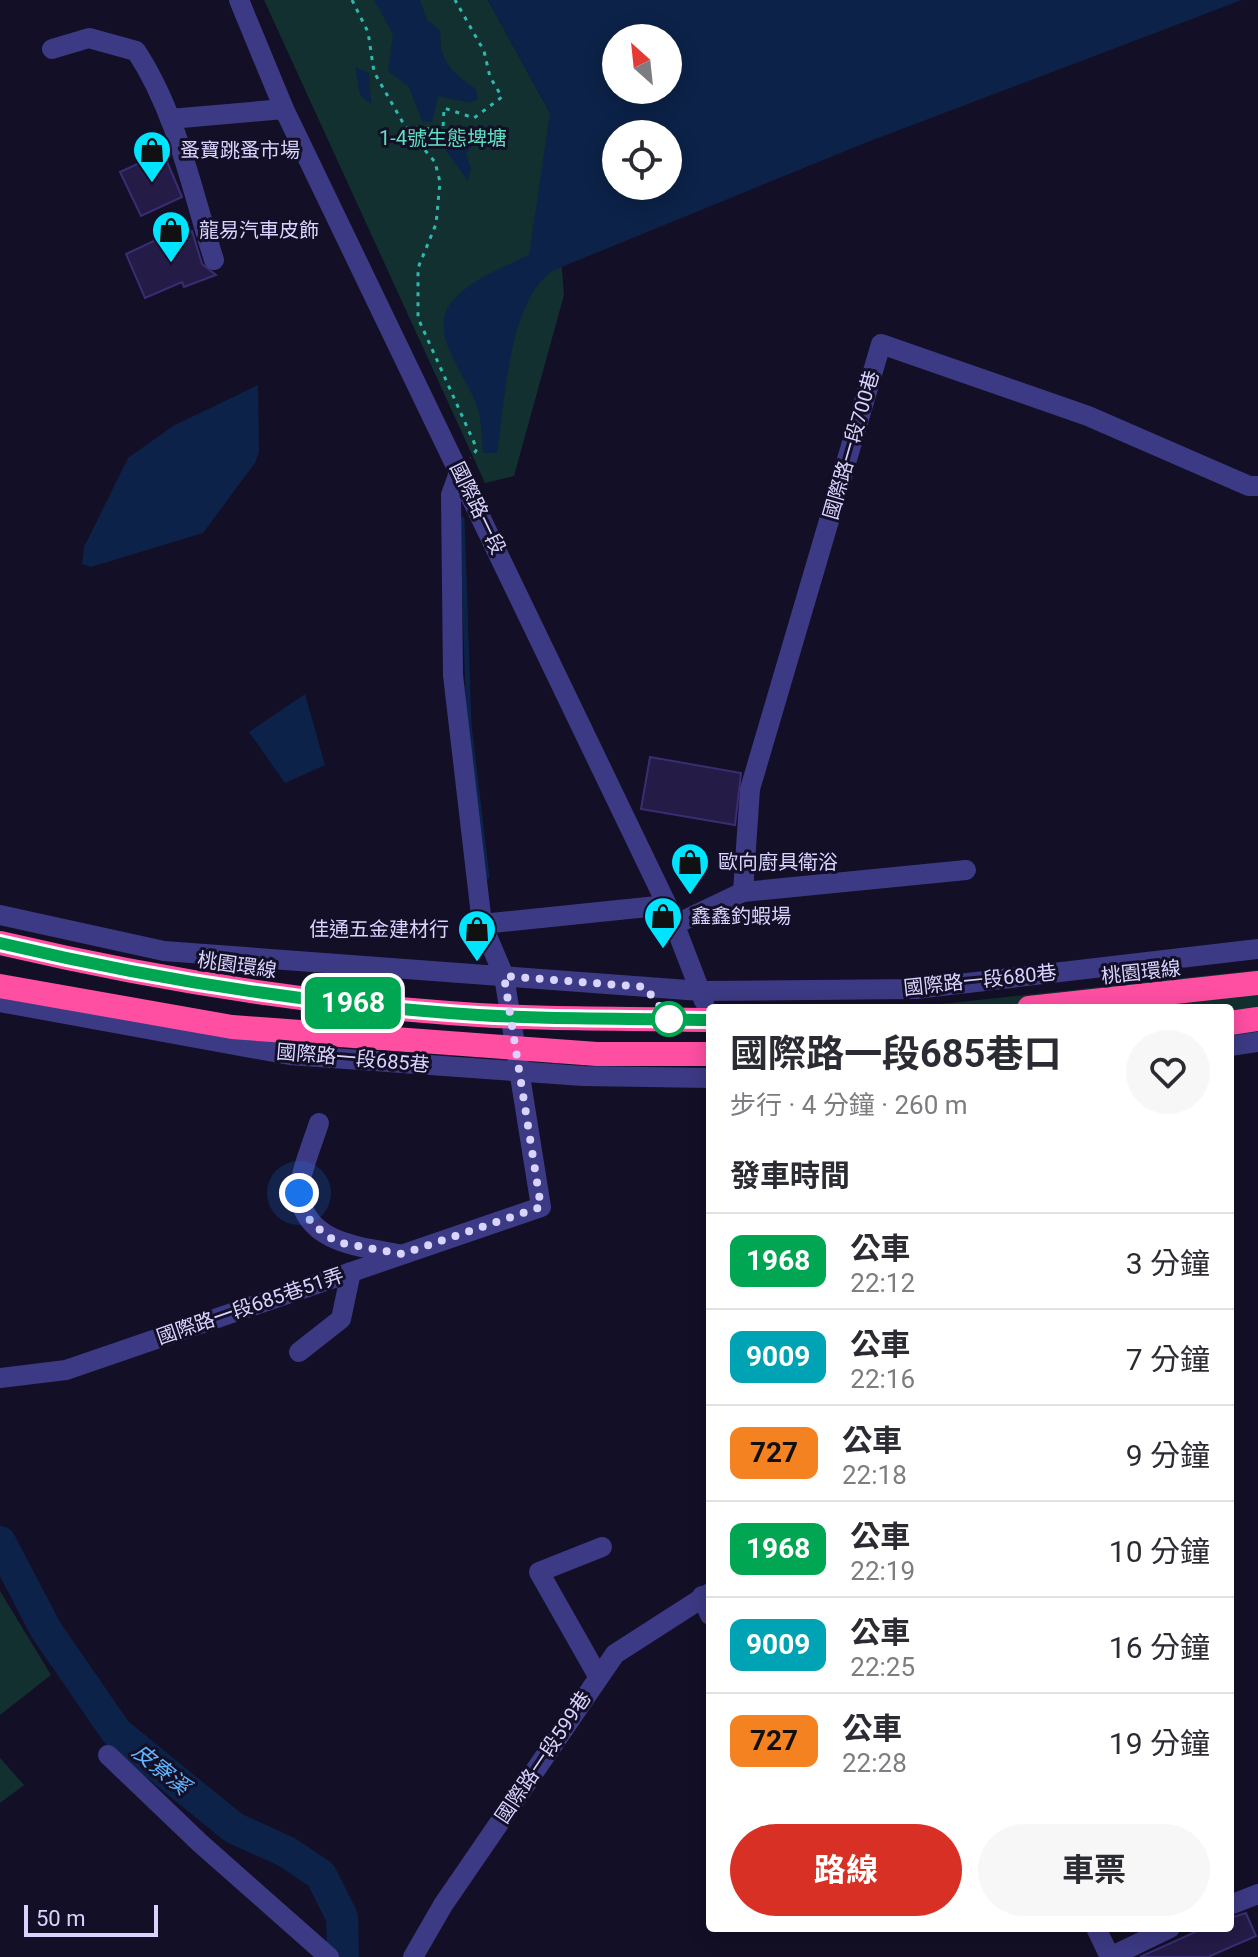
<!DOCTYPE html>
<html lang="zh-TW">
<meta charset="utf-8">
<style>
body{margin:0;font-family:Roboto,"Noto Sans TC",sans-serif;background:#f7f7f7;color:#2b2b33;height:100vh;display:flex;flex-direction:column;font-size:30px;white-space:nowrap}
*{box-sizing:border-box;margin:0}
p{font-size:26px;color:#7c7c81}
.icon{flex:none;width:44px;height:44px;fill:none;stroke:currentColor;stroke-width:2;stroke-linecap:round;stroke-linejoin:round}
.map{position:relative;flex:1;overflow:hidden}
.side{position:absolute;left:706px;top:1004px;width:528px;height:928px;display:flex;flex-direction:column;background:#fff;border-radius:8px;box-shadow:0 4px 20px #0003}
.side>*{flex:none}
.badge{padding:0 16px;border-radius:12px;font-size:28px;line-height:52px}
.needle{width:52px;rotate:333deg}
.fabs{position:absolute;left:602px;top:24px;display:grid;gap:16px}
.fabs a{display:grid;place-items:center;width:80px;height:80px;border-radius:50%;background:#fff;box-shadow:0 4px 20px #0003;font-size:40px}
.scale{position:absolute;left:24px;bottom:20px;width:134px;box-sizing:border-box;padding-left:8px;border:4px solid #d9d4ff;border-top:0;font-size:22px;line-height:28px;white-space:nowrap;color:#d9d4ff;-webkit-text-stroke:6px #130f26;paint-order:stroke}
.you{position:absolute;width:40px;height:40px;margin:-20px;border:6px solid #fff;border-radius:50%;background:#1a73e8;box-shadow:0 0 0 12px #1a73e833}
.map>.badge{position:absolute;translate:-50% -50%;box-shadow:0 0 0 4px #fff}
h2{padding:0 24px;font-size:30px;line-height:72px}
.round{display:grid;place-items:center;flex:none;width:84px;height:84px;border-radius:42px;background:#f7f7f7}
.headline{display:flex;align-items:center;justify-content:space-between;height:136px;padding:0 24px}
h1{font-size:38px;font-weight:700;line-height:60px}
.cta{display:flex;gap:16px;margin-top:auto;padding:16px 24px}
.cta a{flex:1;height:92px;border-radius:48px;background:#d93025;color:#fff;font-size:32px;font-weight:700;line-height:92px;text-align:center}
.cta a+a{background:#f7f7f7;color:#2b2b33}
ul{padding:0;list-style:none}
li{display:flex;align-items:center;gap:24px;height:96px;padding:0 24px;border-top:2px solid #e1e1e2}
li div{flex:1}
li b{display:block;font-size:30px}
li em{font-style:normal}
li .badge{min-width:88px;font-weight:700;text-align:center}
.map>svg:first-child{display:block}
.green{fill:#12302f}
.water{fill:#0c2248;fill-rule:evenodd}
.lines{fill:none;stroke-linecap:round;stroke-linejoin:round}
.stream{stroke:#0c2248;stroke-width:5}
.river{stroke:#0c2248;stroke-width:32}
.building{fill:#241b47;stroke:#3b2d73;stroke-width:2}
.path{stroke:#2fb8b0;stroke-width:3;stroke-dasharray:4 6;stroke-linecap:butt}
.minor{stroke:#3d3a85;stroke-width:20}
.highway{stroke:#ff4fa3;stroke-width:24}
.highway-bridge{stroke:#ff4fa3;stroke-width:24}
.line-casing{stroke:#fff;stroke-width:18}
.line{stroke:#00a651;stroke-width:12}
.walk{stroke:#d9d4ff;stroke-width:8;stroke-dasharray:0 14.4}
.stop-dot{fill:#fff;stroke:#00a651;stroke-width:4}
.labels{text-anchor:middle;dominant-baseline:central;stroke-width:6;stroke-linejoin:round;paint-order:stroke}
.park-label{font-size:20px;fill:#5fe0c0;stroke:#130f26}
.poi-label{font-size:20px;fill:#d9d4ff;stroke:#130f26;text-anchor:start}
.street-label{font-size:20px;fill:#d9d4ff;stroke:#130f26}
.water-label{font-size:22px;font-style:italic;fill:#62b6ff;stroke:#130f26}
</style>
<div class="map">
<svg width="1258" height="1957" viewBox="0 0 1258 1957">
<rect width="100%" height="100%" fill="#130f26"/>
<g class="green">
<path d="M264 0H488L550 113 564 295 514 476 485 483Z"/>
<path d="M1258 970V1037L1230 1040V1008H904Z"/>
<path d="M0 1591 51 1675 0 1715Z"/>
<path d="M0 1758 24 1785 0 1803Z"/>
</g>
<g class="water">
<path d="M374 0H420L427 20 441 31C437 59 454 75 476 89L478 99 470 103 438 96 432 122 422 121 409 87 388 71 393 34Z"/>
<path d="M488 0H1242L865 143 552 271C508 303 505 403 497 453H483C482 439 482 424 478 410 469 376 422 331 455 298 473 279 506 266 529 255L550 113ZM668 38V90H616V38ZM668 134V186H616V134Z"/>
<path d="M355 67 369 73 371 104 360 95Z"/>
<path d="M451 139 477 140 466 154 471 168 468 181 446 151Z"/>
<path d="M258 385 259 452 255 463 203 533 91 567 82 564 84 547 128 458 173 426Z"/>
<path d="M305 694 325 765 285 783 249 732Z"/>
</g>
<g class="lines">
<path class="stream" d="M462 519 469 724 487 877"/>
<path class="river" d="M0 1542 46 1630 117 1733 234 1828 287 1852 321 1875 342 1917 343 1957"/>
</g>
<g class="building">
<path d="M163 152 182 197 141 216 120 172Z"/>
<path d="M192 231 202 264 216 275 184 287 182 282 145 298 126 254 173 232 177 236Z"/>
<path d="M650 757 741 773 735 825 641 809Z"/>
<path d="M1246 1913 1256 1936 1208 1957H1140L1204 1928H1230V1918Z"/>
</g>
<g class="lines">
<g class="path">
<path d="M352 0 368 32 374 72 406 128 435 162 440 182 436 224 418 268V318L477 449 471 458"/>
<path d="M406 128 443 129 444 108 474 118 502 97 490 77 484 51 455 0"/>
</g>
<g class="minor">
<path d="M239 0 284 109 667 905 704 1001"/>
<path d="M52 49 89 38 136 51C177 113 192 191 214 260"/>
<path d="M170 119 284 109"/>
<path d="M743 892 750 789 881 344 1088 416 1249 486H1258"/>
<path d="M0 915 164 951 701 991 916 989 1258 949"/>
<path d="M482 924 667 905"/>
<path d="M676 924 743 892 966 870"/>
<path d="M0 1002 290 1055 583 1076 710 1078"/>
<path d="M1230 1046 1258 1042"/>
<path d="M319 1123C314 1139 297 1181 299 1195 308 1244 359 1246 398 1254"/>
<path d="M299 1352 341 1319 351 1272"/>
<path d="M0 1378 66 1370 541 1207 504 976 482 924 453 675 451 495 460 470"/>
<path d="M702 1596 710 1615"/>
<path d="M598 1676 539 1572 602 1547"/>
<path d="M108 1755 200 1843 329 1957"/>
<path d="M1230 1905 1258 1894"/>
<path d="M1096 1928 1110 1957"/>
<path d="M413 1957 443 1905 615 1654 710 1593"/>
<path d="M1110 1957 1170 1928"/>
</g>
<g class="highway">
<path d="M1029 1008 1258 983"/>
<path d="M1230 1023 1258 1019"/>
</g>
<g class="highway-bridge">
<path d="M0 943C149 978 297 1002 449 1013 536 1020 623 1018 710 1020"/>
<path d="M0 986 232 1027 597 1054H710"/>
</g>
</g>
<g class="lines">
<g class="line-casing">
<path id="line" d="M0 943C148 978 297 1002 449 1013 535 1020 623 1018 710 1020"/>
</g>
<use href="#line" class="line"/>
<path class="walk" d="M299 1193 311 1223 336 1242 402 1254 541 1207 504 976 645 987 669 1019"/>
</g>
<defs>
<g id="shop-pin" transform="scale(2)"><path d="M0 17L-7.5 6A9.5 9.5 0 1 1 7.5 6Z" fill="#00e5ff" stroke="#130f26"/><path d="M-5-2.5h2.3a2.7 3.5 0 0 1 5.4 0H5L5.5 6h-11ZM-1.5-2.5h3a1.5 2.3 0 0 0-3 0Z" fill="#111"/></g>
</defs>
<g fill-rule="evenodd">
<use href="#shop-pin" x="152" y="150"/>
<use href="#shop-pin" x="171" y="230"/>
<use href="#shop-pin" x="690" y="862"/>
<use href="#shop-pin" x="663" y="916"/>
<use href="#shop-pin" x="477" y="929"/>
</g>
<circle class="stop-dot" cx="669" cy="1019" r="16"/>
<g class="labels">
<g class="park-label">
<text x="443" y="138">1-4號生態埤塘</text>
</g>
<g class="poi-label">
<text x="180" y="150">蚤寶跳蚤市場</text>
<text x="199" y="230">龍易汽車皮飾</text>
<text x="718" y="862">歐向廚具衛浴</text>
<text x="691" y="916">鑫鑫釣蝦場</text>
<text x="449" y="929" text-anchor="end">佳通五金建材行</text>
</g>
<g class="street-label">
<text transform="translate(851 445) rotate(-74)">國際路一段700巷</text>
<text transform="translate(478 508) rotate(64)">國際路一段</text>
<text transform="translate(237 965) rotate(8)">桃園環線</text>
<text transform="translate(1141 972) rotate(-6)">桃園環線</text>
<text transform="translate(980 980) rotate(-6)">國際路一段680巷</text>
<text transform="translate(353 1058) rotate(5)">國際路一段685巷</text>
<text transform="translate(250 1306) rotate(-19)">國際路一段685巷51弄</text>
<text transform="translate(543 1757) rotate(-56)">國際路一段599巷</text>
</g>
<g class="water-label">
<text transform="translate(161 1769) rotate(39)">皮寮溪</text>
</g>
</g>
</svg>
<div class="fabs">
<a><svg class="needle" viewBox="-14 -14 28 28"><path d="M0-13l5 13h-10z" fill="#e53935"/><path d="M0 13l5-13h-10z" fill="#7c7c81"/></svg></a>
<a><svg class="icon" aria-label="locate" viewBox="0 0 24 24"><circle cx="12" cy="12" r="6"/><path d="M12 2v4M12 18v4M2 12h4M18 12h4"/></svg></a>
</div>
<div class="scale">50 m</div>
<div class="you" style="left:299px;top:1193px"></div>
<b class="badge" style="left:353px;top:1003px;background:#00a651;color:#fff">1968</b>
<section class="side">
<div class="headline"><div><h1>國際路一段685巷口</h1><p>步行 · 4 分鐘 · 260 m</p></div><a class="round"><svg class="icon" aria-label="heart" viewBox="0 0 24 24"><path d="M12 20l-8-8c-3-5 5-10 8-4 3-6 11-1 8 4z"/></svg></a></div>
<h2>發車時間</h2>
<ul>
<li><span class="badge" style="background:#00a651;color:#fff">1968</span><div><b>公車</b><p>22:12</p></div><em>3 分鐘</em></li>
<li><span class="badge" style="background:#00a3b4;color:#fff">9009</span><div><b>公車</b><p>22:16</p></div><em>7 分鐘</em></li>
<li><span class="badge" style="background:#f58220;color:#111">727</span><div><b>公車</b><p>22:18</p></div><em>9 分鐘</em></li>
<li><span class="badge" style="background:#00a651;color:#fff">1968</span><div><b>公車</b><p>22:19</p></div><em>10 分鐘</em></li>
<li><span class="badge" style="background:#00a3b4;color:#fff">9009</span><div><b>公車</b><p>22:25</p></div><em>16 分鐘</em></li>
<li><span class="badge" style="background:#f58220;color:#111">727</span><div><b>公車</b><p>22:28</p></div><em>19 分鐘</em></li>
</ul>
<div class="cta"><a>路線</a><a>車票</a></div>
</section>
</div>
